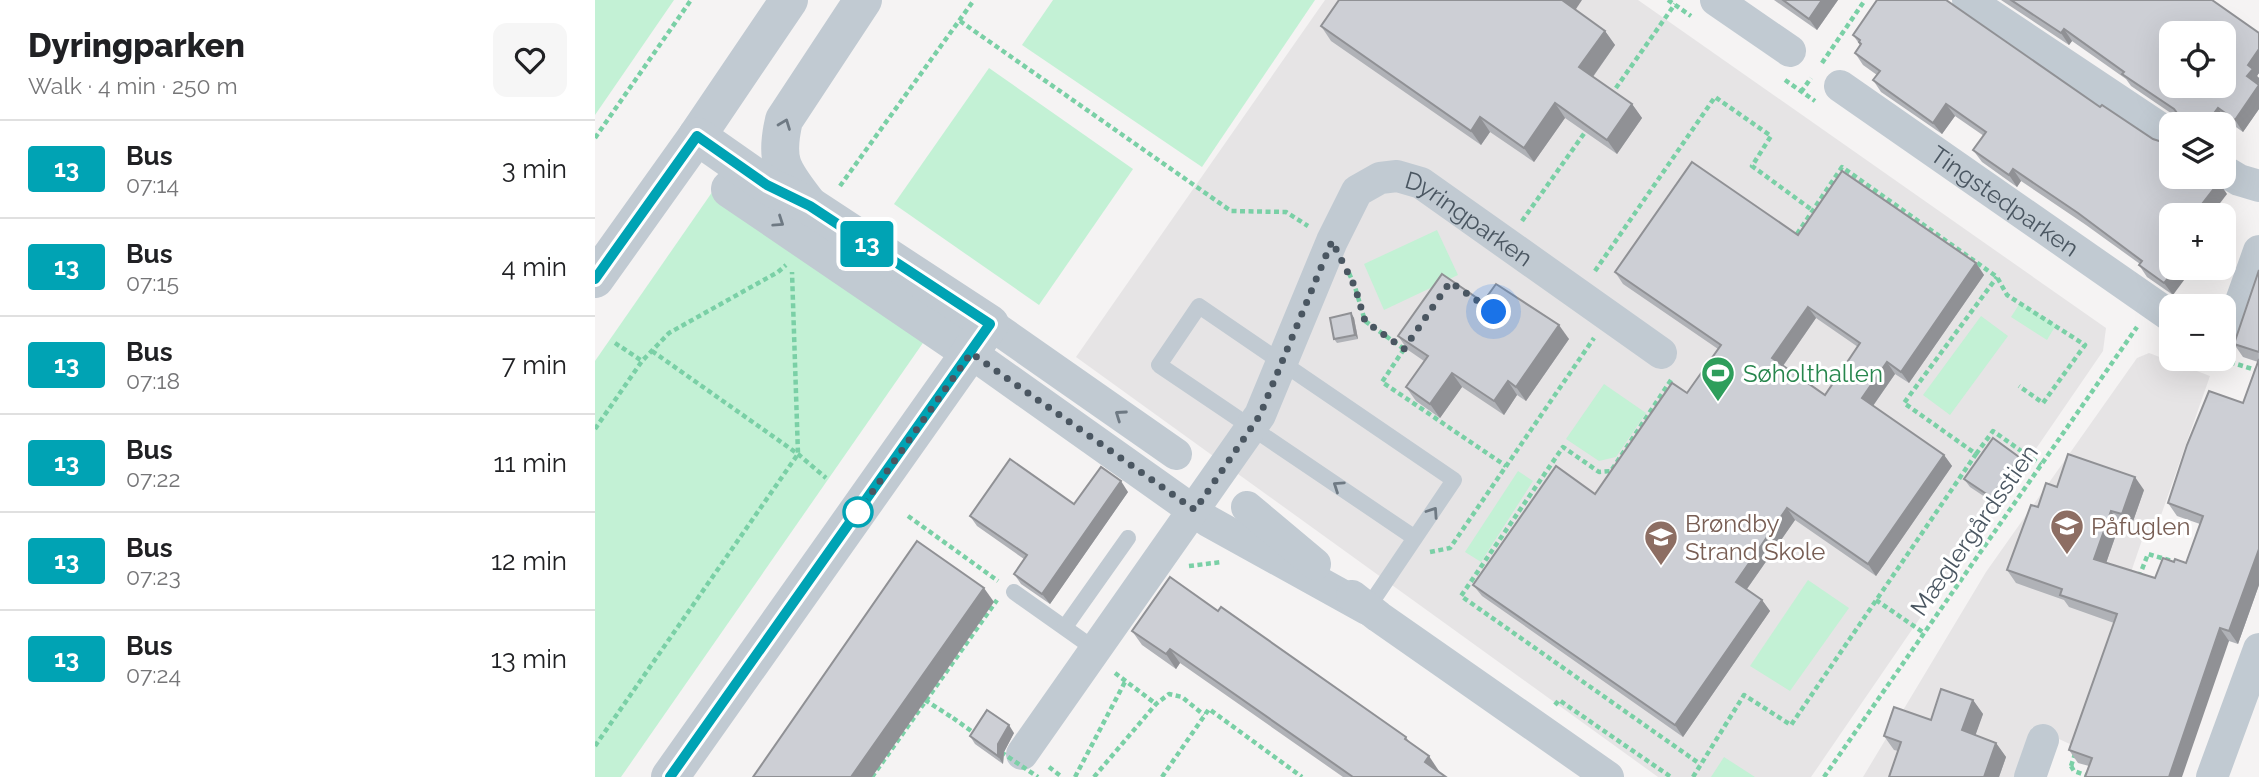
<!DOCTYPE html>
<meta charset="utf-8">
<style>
body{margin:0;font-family:Raleway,sans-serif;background:#f6f6f6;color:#202124;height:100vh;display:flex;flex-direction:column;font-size:26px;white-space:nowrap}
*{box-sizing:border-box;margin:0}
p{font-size:23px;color:#757577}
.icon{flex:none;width:38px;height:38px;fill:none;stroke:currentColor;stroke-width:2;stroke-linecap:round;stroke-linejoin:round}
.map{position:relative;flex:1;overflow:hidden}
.panel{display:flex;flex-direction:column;background:#fff;width:595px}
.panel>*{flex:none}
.badge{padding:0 14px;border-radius:5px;font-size:24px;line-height:46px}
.fabs{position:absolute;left:1564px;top:21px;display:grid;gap:14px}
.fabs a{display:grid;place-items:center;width:77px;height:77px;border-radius:14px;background:#fff;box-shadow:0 7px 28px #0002;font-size:35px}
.you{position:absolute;width:35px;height:35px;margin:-18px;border:5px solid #fff;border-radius:50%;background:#1a73e8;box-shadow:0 0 0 10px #1a73e833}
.map>.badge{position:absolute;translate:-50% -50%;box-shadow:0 0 0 4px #fff}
.round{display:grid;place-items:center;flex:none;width:74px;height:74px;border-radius:14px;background:#f6f6f6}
.head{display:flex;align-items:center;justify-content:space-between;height:119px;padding:0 28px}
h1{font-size:33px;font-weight:800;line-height:52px}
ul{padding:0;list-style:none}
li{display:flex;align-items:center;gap:21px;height:98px;padding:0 28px;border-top:2px solid #e0e0e0}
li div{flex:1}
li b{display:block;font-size:26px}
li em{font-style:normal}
li .badge{min-width:77px;font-weight:700;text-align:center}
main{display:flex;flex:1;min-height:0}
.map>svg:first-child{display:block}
.education{fill:#e6e4e5}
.green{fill:#c3f1d5}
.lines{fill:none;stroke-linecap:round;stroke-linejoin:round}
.path{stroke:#7ad0a6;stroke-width:4.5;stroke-dasharray:5 3.5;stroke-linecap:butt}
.service{stroke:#c1cad2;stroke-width:16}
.minor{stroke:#c1cad2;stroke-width:32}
.tertiary{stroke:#c1cad2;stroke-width:38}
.path-bridge{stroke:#7ad0a6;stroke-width:4.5;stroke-dasharray:5 3.5;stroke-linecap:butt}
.wall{fill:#b0b2b7;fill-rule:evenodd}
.shaded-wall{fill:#909195}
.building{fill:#cdcfd5;stroke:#909195;stroke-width:2;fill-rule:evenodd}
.oneway{stroke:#6e7983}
.line-casing{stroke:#fff;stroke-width:16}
.line{stroke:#00a3b4;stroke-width:10}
.walk{stroke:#4a5661;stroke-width:7;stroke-dasharray:0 12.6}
.stop-dot{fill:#fff;stroke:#00a3b4;stroke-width:3.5}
.labels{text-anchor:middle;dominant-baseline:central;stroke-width:6;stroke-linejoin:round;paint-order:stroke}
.street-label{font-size:24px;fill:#4a5661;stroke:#fff}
.leisure-label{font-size:24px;fill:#27864d;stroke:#fff;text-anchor:start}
.education-label{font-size:24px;fill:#785e54;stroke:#fff;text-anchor:start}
</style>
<main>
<section class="panel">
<div class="head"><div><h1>Dyringparken</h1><p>Walk · 4 min · 250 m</p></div><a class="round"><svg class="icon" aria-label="heart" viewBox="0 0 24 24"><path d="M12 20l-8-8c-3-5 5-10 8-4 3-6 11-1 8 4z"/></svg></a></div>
<ul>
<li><span class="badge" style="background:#00a3b4;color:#fff">13</span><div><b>Bus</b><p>07:14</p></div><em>3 min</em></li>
<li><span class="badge" style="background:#00a3b4;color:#fff">13</span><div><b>Bus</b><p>07:15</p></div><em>4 min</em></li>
<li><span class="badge" style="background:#00a3b4;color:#fff">13</span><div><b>Bus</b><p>07:18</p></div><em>7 min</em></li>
<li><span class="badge" style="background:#00a3b4;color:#fff">13</span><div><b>Bus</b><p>07:22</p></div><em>11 min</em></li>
<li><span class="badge" style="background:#00a3b4;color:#fff">13</span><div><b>Bus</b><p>07:23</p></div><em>12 min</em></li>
<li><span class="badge" style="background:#00a3b4;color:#fff">13</span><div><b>Bus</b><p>07:24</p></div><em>13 min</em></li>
</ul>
</section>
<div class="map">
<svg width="1664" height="777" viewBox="0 0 1664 777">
<rect width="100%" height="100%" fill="#f5f3f3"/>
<g class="education">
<path d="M730 0H1043L1511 328 1508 351 1216 777H1063L481 357Z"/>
<path d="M1554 353 1615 376 1558 538 1547 540 1477 745 1438 727 1421 777H1268L1391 572 1542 358Z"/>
</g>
<g class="green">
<path d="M0 0H79L0 115Z"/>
<path d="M458 0H720L607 167 427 45Z"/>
<path d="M394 68 538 169 444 305 299 204Z"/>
<path d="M120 188 330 340 26 777H0V361Z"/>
<path d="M842 230 863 275 789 310 769 264Z"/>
<path d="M1425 303 1461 325 1452 340 1416 317Z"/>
<path d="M1386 316 1413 336 1355 415 1328 395Z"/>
<path d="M1009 384 1051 413 1021 457 1004 461 971 439Z"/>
<path d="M923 471 938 481 886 562 870 552Z"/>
<path d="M1213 580 1254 608 1195 691 1155 666Z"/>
<path d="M1129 757 1160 777H1116Z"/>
</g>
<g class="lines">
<g class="path">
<path d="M1073 0 1096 16"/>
<path d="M365 21 636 211 691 212 713 226"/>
<path d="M1227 63 1270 0"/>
<path d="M1190 80 1220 101"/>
<path d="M1206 92 1216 78"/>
<path d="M1016 95 1080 4"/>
<path d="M0 138 96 0"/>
<path d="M245 186 379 0"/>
<path d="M927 221 993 128"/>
<path d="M1202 234 1247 167 1402 277 1412 295 1490 345 1448 403 1424 386"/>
<path d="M1000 271 1120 97 1176 136 1157 166 1217 210"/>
<path d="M754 273 760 287 770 321 809 349"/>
<path d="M20 343 47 361"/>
<path d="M809 349 787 382 911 466"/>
<path d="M57 351 203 454 231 478"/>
<path d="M1635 362 1664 371"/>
<path d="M1076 380 1016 471 1004 472 968 447 866 596 1105 764"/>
<path d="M0 429 47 361 74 333 183 272 191 265"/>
<path d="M1381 454 1398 431 1446 465"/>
<path d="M313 516 403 581"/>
<path d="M835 552 855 548 999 338"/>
<path d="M594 566 627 562"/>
<path d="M1544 577 1553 554 1584 563"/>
<path d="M1281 600 1329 633"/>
<path d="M520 673 561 704"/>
<path d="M330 700 358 718"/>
<path d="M960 705 964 700 1076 777"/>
<path d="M0 746 203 454 197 272"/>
<path d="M1476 766 1480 754"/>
<path d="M1476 766 1479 771 1496 777"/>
<path d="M454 767 467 777"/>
<path d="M277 777 402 600"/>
<path d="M480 777 531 680"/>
<path d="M499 777 561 704 574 694 587 697 609 715"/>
<path d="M567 777 614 709 707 777"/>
<path d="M1098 777 1149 695 1196 725 1381 454 1309 403 1402 277"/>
<path d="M1229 777 1542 327"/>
</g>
<g class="service">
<path d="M419 592 501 650"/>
<path d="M772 609 859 480 604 306 564 365 820 538"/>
<path d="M470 627 533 538"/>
</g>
<g class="minor">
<path d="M1121 0 1195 51"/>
<path d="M1373 0 1577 136"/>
<path id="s1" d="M1245 86 1577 317"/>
<path d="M1629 171 1644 180 1664 186"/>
<path d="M395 324 581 454"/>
<path d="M1629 330 1635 332 1664 251"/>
<path d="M376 353 613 521 772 609"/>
<path d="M652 507 720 564"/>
<path d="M757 596 784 617 1013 777"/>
<path id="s2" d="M427 754 665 415 737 241 762 191 785 178 802 176 826 183 1066 353"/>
<path d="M1435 777 1448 740"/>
<path d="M1617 777 1664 649"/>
</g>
<g class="tertiary">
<path d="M135 189 376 353"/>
<path d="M213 204C188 171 179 163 189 120L268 0"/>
<path d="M0 279 102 136 194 0"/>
<path d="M75 777 395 324 215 206 172 185 102 136"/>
</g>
<g class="path-bridge">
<path d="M358 718 382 735"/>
<path d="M406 752 443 777"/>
</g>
</g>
<g class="wall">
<path d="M1179 0H1243L1222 30Z"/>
<path d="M1406 0H1617L1664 33V73L1662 76 1664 78V109L1648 132 1631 120H1586L1536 86 1531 79 1477 41 1474 45Z"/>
<path d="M980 10 1010 31 1020 45 998 77 1037 104 1047 118 1022 154 970 118 939 162 895 132 886 145 736 41 726 26Z"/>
<path d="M1258 35 1505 107 1558 139 1567 142 1577 177 1632 194 1577 215 1578 295 1552 277 1544 265 1545 264 1491 225 1426 181 1422 187 1387 162 1378 150 1389 136 1360 116 1347 134 1286 92 1278 80 1282 75 1268 65 1260 53 1265 45Z"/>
<path d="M1203 235 1381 263 1389 275 1314 383 1300 374 1278 406 1349 455 1357 466 1281 576 1200 520 1152 589 1167 600 1175 611 1088 737 887 596 878 585 1000 494 1092 393 1123 349 1028 284 1020 272ZM1221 318 1263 347 1230 395 1188 366Z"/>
<path d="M1664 270V585L1643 644 1634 641 1494 766 1483 763 1474 750 1519 623 1474 607 1469 600 1421 583 1412 570 1443 507 1462 487 1549 490 1536 527 1525 523 1511 563 1560 578 1579 562 1591 563 1605 524 1582 516 1573 503 1648 403 1663 362 1648 357 1639 344Z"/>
<path d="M888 302 974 339 931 401 922 395 909 415 867 387 845 418 821 401 811 387 829 361 813 350 803 336Z"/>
<path d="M756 313 759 318 763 339 742 343 739 339Z"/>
<path d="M1424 457 1430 465 1402 505 1375 487 1369 479Z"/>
<path d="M533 492 455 604 426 584 419 574 429 559 382 526 375 516 479 504Z"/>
<path d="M623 611 811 737 815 743 844 772 851 777H748L585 663 581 669 547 645 537 631Z"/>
<path d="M1378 700 1388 714 1380 735 1401 743 1411 757 1404 777H1294L1303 751 1299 750 1289 736 1336 720Z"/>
<path d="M419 733 409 752 408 764 380 744 375 736Z"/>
</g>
<g class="shaded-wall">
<path d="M967 0H987L977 15Z"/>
<path d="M1227 0H1243L1222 30 1214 19Z"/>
<path d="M1469 29 1477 41 1474 45 1466 33Z"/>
<path d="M1010 31 1020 45 994 82 984 67Z"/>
<path d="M1664 49V73L1662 76 1664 78V83L1660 88 1652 76 1653 65Z"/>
<path d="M1664 85V109L1648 132 1640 120Z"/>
<path d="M960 103 970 118 939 162 929 148Z"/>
<path d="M1037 104 1047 118 1022 154 1012 140Z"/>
<path d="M1351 104 1360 116 1347 134 1338 123Z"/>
<path d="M1623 108 1631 120 1628 124H1611Z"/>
<path d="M885 117 895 132 886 145 876 131Z"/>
<path d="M1418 169 1426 181 1422 187 1414 175Z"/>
<path d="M1624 182 1632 194 1616 215H1609L1604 208Z"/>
<path d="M1381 263 1389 275 1314 383 1306 372Z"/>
<path d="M1581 268H1598L1578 295 1569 283Z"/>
<path d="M1213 307 1221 318 1185 370 1177 358Z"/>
<path d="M756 313 759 318 763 339 760 335Z"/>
<path d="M964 325 974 339 931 401 921 387Z"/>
<path d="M1292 362 1300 374 1275 410 1267 398Z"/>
<path d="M857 373 867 387 845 418 835 404Z"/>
<path d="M913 381 922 395 909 415 899 401Z"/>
<path d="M1349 455 1357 466 1281 576 1273 564Z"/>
<path d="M1424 457 1430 465 1402 505 1396 497Z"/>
<path d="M1540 477 1549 490 1536 527 1527 514Z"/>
<path d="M526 481 533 492 455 604 447 594Z"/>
<path d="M1192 508 1200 520 1149 593 1141 582Z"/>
<path d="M1516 511 1525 523 1508 572 1499 559Z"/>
<path d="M1664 549V585L1643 644 1634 631Z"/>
<path d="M389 588 399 602 277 777H256Z"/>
<path d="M1167 600 1175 611 1088 737 1080 725Z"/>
<path d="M1625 628 1634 641 1587 777H1574Z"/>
<path d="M575 649 585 663 581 669 571 654Z"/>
<path d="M1378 700 1388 714 1377 745 1367 730Z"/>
<path d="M414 725 419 733 409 752 408 764 403 756V744Z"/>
<path d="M1401 743 1411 757 1404 777H1389Z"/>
<path d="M834 756 844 771 841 777 830 762Z"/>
</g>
<g class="building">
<path d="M744 0H967L1010 31 984 67 1037 104 1012 140 960 103 929 148 885 117 876 131 726 26Z"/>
<path d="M1188 0H1227L1214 19Z"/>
<path d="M1282 0H1351L1505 107 1507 105 1558 139 1567 142 1577 140V177H1616L1624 182 1604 208 1615 215H1577V268H1581L1569 283 1544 265 1547 261 1483 213 1418 169 1414 175 1378 150 1391 132 1351 104 1338 123 1278 80 1285 71 1260 53 1266 44 1264 42 1265 40 1258 35Z"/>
<path d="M1416 0H1617L1664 33V49L1653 65 1658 69 1652 76 1664 85 1640 120 1623 108 1611 124H1587L1585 117 1579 109 1527 74 1529 72 1469 29 1466 33ZM1577 33H1629V86H1577Z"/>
<path d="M1097 162 1203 235 1247 171 1381 263 1306 372 1292 362 1267 398 1349 455 1273 564 1192 508 1141 582 1167 600 1080 725 878 585 961 466 1000 494 1077 383 1092 393 1126 345 1020 272ZM1213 307 1265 343 1230 395 1177 358Z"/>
<path d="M1664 270V352L1639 344Z"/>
<path d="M847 274 888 302 901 284 964 325 921 387 913 381 899 401 857 373 835 404 811 387 833 356 803 336Z"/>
<path d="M756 313 760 335 739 339 735 318Z"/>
<path d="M1664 359V549L1634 631 1625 628 1574 777H1490L1497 758 1474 750 1522 614 1465 595 1467 589 1412 570 1436 505 1443 507 1451 483 1462 487 1473 454 1540 477 1527 514 1516 511 1499 559 1560 578 1568 558 1579 562 1580 559 1591 563 1608 516 1573 503 1592 445 1614 391 1648 403Z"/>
<path d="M1398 438 1424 457 1396 497 1369 479Z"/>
<path d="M415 459 479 504 506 467 526 481 447 594 419 574 432 555 375 516Z"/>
<path d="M322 541 389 588 256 777H158Z"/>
<path d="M575 577 623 611 626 607 811 737 810 739 834 756 830 762 851 777H758L575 649 571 654 537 631Z"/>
<path d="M1346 689 1378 700 1367 730 1401 743 1389 777H1294L1306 742 1289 736 1299 707 1336 720Z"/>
<path d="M392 710 414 725 403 744V756L375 736Z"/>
</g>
<defs><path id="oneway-chevron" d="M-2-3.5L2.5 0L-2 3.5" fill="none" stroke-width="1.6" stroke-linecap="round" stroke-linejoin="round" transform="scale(1.75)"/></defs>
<g class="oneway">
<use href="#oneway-chevron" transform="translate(190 124) rotate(-69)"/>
<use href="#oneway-chevron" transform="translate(184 222) rotate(34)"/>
<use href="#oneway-chevron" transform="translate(525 415) rotate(-145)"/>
<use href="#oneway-chevron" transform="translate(743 486) rotate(-146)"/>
<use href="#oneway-chevron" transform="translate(838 512) rotate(-56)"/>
</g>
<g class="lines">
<g class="line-casing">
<path id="line" d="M0 279 102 136 172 185 215 206 395 324 75 777"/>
</g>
<use href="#line" class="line"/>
<path class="walk" d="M263 512 376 353 600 510 665 415 737 241 760 287 770 321 809 349 855 282 899 312"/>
</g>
<defs>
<g id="stadium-pin" transform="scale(1.75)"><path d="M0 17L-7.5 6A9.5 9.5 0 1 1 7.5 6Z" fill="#2e9e5b" stroke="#fff"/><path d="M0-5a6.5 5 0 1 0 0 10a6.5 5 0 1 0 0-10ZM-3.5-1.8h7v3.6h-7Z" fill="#fff"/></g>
<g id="school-pin" transform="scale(1.75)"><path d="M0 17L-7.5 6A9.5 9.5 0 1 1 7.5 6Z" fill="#8d6e63" stroke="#fff"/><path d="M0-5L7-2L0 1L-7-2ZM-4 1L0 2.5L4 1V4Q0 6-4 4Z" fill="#fff"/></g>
</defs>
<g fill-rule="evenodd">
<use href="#stadium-pin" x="1123" y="373"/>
<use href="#school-pin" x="1472" y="526"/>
<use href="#school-pin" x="1066" y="537"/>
</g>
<circle class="stop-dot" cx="263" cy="512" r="14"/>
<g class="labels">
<g class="street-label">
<text stroke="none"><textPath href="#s1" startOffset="201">Tingstedparken</textPath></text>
<text stroke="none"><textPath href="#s2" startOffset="786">Dyringparken</textPath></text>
<text transform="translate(1379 530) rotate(-55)">Mæglergårdsstien</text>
</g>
<g class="leisure-label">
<text x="1148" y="373">Søholthallen</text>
</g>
<g class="education-label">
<text x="1090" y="523">Brøndby<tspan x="1090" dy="28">Strand Skole</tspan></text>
<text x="1496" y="526">Påfuglen</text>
</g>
</g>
</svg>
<div class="fabs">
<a><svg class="icon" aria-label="locate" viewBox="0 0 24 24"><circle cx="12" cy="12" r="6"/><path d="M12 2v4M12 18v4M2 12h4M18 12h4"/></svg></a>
<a><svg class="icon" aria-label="layers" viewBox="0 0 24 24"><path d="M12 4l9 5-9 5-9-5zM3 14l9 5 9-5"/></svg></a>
<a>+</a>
<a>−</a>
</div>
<div class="you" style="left:899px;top:312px"></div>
<b class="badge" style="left:272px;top:244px;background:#00a3b4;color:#fff">13</b>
</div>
</main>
